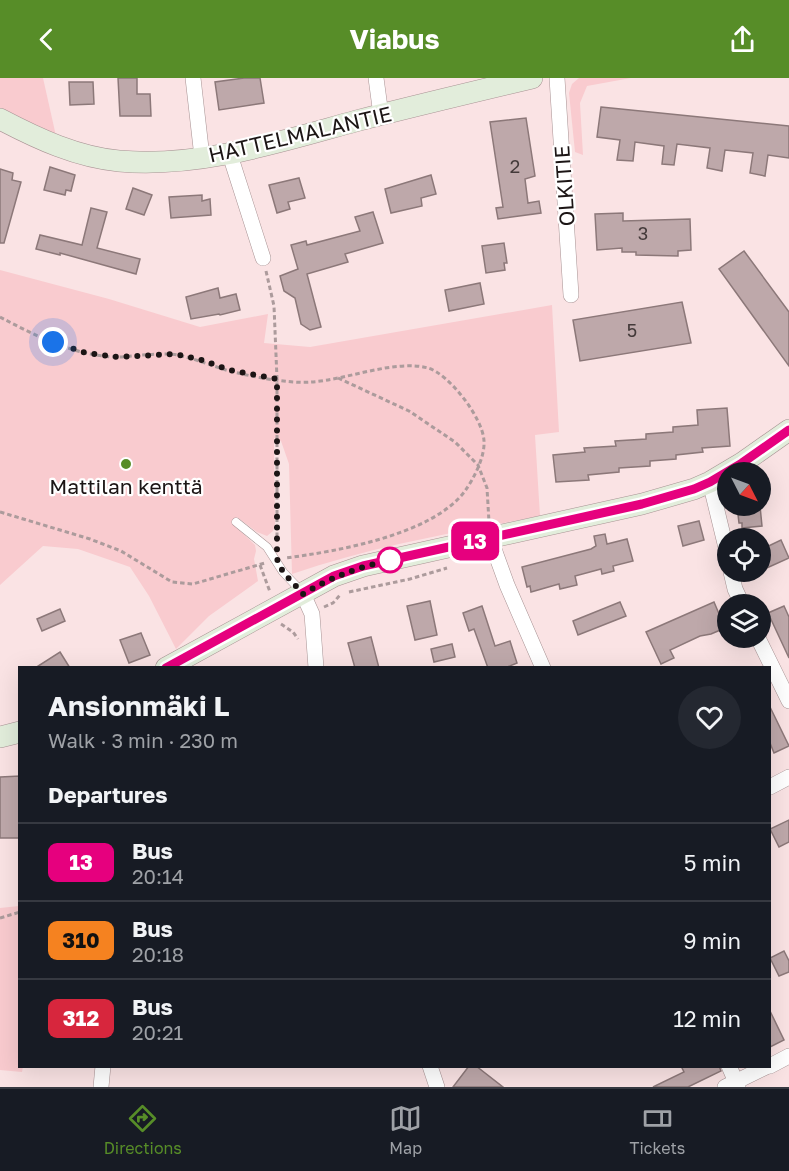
<!DOCTYPE html>
<meta charset="utf-8">
<style>
body{margin:0;font-family:"Golos Text",sans-serif;background:#242831;color:#f1f3f6;height:100vh;display:flex;flex-direction:column;font-size:22px;white-space:nowrap}
*{box-sizing:border-box;margin:0}
p{font-size:20px;color:#9ea1a6}
.icon{flex:none;width:33px;height:33px;fill:none;stroke:currentColor;stroke-width:2;stroke-linecap:round;stroke-linejoin:round}
.map{position:relative;flex:1;overflow:hidden}
.details{position:absolute;left:18px;top:588px;width:753px;height:402px;display:flex;flex-direction:column;background:#171b24;border-radius:0px;box-shadow:0 6px 24px #0002}
.details>*{flex:none}
.badge{padding:0 12px;border-radius:9px;font-size:21px;line-height:39px}
.needle{width:39px;rotate:132deg}
.controls{position:absolute;left:717px;top:384px;display:grid;gap:12px}
.controls a{display:grid;place-items:center;width:54px;height:54px;border-radius:50%;background:#171b24;box-shadow:0 6px 24px #0002;font-size:30px}
.you{position:absolute;width:30px;height:30px;margin:-15px;border:4px solid #fff;border-radius:50%;background:#1a73e8;box-shadow:0 0 0 9px #1a73e833}
.map>.badge{position:absolute;translate:-50% -50%;box-shadow:0 0 0 3px #fff}
h2{padding:0 30px;font-size:22px;line-height:54px}
.round{display:grid;place-items:center;flex:none;width:63px;height:63px;border-radius:32px;background:#242831}
.overview{display:flex;align-items:center;justify-content:space-between;height:102px;padding:0 30px}
h1{font-size:28px;font-weight:700;line-height:45px}
ul{padding:0;list-style:none}
li{display:flex;align-items:center;gap:18px;height:78px;padding:0 30px;border-top:2px solid #363941}
li div{flex:1}
li b{display:block;font-size:22px}
li em{font-style:normal}
li .badge{min-width:66px;font-weight:700;text-align:center}
header{display:flex;justify-content:space-between;align-items:center;height:78px;padding:0 30px;background:#578d28;color:#fff;font-size:27px;font-weight:700}
.dock{display:flex;justify-content:space-around;align-items:center;height:84px;border-top:2px solid #363941;background:#171b24;font-size:16px;color:#9ea1a6}
.dock a{display:grid;justify-items:center;gap:3px}
.dock .selected{color:#578d28}
.map>svg:first-child{display:block}
.green{fill:#f9cbcf}
.building{fill:#bea8aa;stroke:#8c7879;stroke-width:1.5}
.lines{fill:none;stroke-linecap:round;stroke-linejoin:round}
.lane-casing{stroke:#a89394;stroke-width:9}
.street-casing{stroke:#a89394;stroke-width:16}
.secondary-casing{stroke:#a89394;stroke-width:22}
.path{stroke:#ac9b9c;stroke-width:3;stroke-dasharray:4.5 3;stroke-linecap:butt}
.lane{stroke:#fff;stroke-width:8}
.street{stroke:#fff;stroke-width:15}
.secondary{stroke:#e2eddb;stroke-width:21}
.line-casing{stroke:#fff;stroke-width:14}
.line{stroke:#e6007e;stroke-width:9}
.walk{stroke:#1c1515;stroke-width:6;stroke-dasharray:0 10.8}
.poi-dot{fill:#578d28;stroke:#fff;stroke-width:2}
.stop-dot{fill:#fff;stroke:#e6007e;stroke-width:3}
.labels{text-anchor:middle;dominant-baseline:central;stroke-width:4.5;stroke-linejoin:round;paint-order:stroke}
.number-label{font-size:18px;fill:#443a3a}
.street-label{font-size:21px;fill:#1c1515;stroke:#fff}
.poi-label{font-size:21px;fill:#1c1515;stroke:#fff}
</style>
<header><svg class="icon" aria-label="back" viewBox="0 0 24 24"><path d="M15 5l-7 7 7 7"/></svg>Viabus<svg class="icon" aria-label="share" viewBox="0 0 24 24"><path d="M12 15V3M7 8l5-5 5 5M5 13v7h14v-7"/></svg></header>
<div class="map">
<svg width="789" height="1009" viewBox="0 0 789 1009">
<rect width="100%" height="100%" fill="#fae3e4"/>
<g class="green">
<path d="M0 0H43L56 58 34 49 0 30Z"/>
<path d="M579 0H631L587 8 580 25 583 77 575 74 569 15 572 6Z"/>
<path d="M0 192 109 221 200 249 268 236 264 265 310 269 552 227 559 354 535 357 540 438C456 454 373 468 292 496L289 386 281 363 274 360 275 446 273 453 267 458 257 454 237 439 233 446 255 467 256 473 254 481 258 503 209 538 176 571 149 518 130 489 78 471 43 468 0 507Z"/>
<path d="M19 828 20 988 23 989 22 994 0 992V830Z"/>
</g>
<g class="building">
<path d="M118 0H137V16H150L151 38H120Z"/>
<path d="M244 0H260L264 25 219 32 215 4Z"/>
<path d="M69 4H93L94 26 70 27Z"/>
<path d="M601 29 789 48V80L768 77 765 98 750 95 753 75 725 72 722 93 707 90 710 70 677 66 674 87 662 86 664 68 635 64 633 83 617 82 620 62 597 59Z"/>
<path d="M526 40 535 98 525 101 528 125 539 123 541 135 498 141 496 130 503 129 490 44Z"/>
<path d="M50 89 75 97 71 113 66 112 65 117 44 112Z"/>
<path d="M0 91 13 95 12 102 21 104 4 165H0Z"/>
<path d="M431 97 436 116 421 120 422 128 391 135 385 111Z"/>
<path d="M299 100 305 120 288 124 290 131 277 135 269 107Z"/>
<path d="M133 110 152 117 144 137 126 131Z"/>
<path d="M202 117V123L210 121 211 137 171 140 169 119Z"/>
<path d="M91 130 107 134 97 170 140 181 136 196 60 175V177L36 171 40 157 82 167Z"/>
<path d="M373 134 383 165 345 176 348 184 307 196 321 249 310 252 301 246 295 220 284 213 280 198 298 191 291 167 306 163 307 167 360 153 355 139Z"/>
<path d="M623 135V143L690 141 691 172 678 173V178L636 177V174H622V170L597 172 595 136Z"/>
<path d="M504 165 507 185H504L505 192 486 195 482 168Z"/>
<path d="M744 173 789 234V288L719 191Z"/>
<path d="M480 205 484 226 449 233 445 212Z"/>
<path d="M218 210 220 220 236 216 240 232 220 237 219 236 191 241 186 219Z"/>
<path d="M682 224 691 265 580 283 573 242Z"/>
<path d="M727 330 730 368 702 370 703 374 676 377V381L650 383V388L619 390V394L588 397 589 402 556 404 553 377 585 374 584 370 616 368 615 363 646 361V356L673 354V349L698 347 697 332Z"/>
<path d="M737 428H760L762 448 742 450V445H739Z"/>
<path d="M699 443 704 462 683 468 678 448Z"/>
<path d="M605 456 607 466 627 461 633 483 613 488 614 493 602 496 601 491 575 498 577 507 560 511 559 506 531 514 530 508 527 509 522 489 591 471 596 468 594 458Z"/>
<path d="M781 462 789 480 760 493V472Z"/>
<path d="M430 523 437 557 415 562 407 528Z"/>
<path d="M620 524 626 538 578 557 573 543Z"/>
<path d="M714 524 725 550 711 556 700 558 670 572 674 580 661 586 646 554Z"/>
<path d="M482 528 495 568 510 563 517 585 505 590H488L474 551 469 553 463 535Z"/>
<path d="M784 528 789 539V580L768 535Z"/>
<path d="M60 531 65 543 42 553 37 541Z"/>
<path d="M141 555 150 577 129 585 120 562Z"/>
<path d="M371 559 379 590H355L348 565Z"/>
<path d="M452 566 455 579 434 584 431 571Z"/>
<path d="M60 574 70 590H35Z"/>
<path d="M770 629 789 668 774 675 770 665Z"/>
<path d="M20 698V760H0V699Z"/>
<path d="M789 742V764L779 769 770 751Z"/>
<path d="M784 873 789 883V894L779 898 770 880Z"/>
<path d="M770 933 784 962 770 969Z"/>
<path d="M469 988H476L503 1009H453Z"/>
<path d="M681 988H719L721 993 688 1009H653L684 994Z"/>
</g>
<g class="lines">
<g class="lane-casing">
<path id="lane" d="M236 444 267 469 283 494 302 514"/>
</g>
<g class="street-casing">
<g id="street">
<path d="M193 0 202 79"/>
<path d="M376 0 381 37"/>
<path d="M557 0 571 217"/>
<path d="M230 77 263 180"/>
<path d="M710 404 728 478"/>
<path d="M490 460 507 507 543 590"/>
<path d="M731 494 735 511 742 526"/>
<path d="M303 516 312 536 316 590"/>
<path d="M758 560 789 623"/>
<path d="M770 709 789 699"/>
<path d="M430 988 437 1009"/>
<path d="M729 988 738 1009"/>
<path d="M770 988 789 978"/>
<path d="M101 1009 103 988"/>
<path d="M725 1009 768 988"/>
</g>
</g>
<g class="secondary-casing">
<g id="secondary">
<path d="M0 41C38 61 77 79 119 83 200 90 279 64 356 43 414 28 473 14 532 0"/>
<path d="M166 590 334 498 363 488 642 426 694 411 710 404 742 385 789 352"/>
<path d="M0 659 20 654"/>
</g>
</g>
<g class="path">
<path d="M266 193 274 228 277 301V464"/>
<path d="M0 239C36 258 77 279 119 279 139 278 159 274 178 277 195 281 210 287 226 292 248 298 288 306 311 304 346 302 395 281 428 290 449 296 483 340 484 363 485 379 474 400 465 413 432 457 338 473 286 480"/>
<path d="M338 300 409 333 455 364 478 387 487 410 489 444"/>
<path d="M0 434 90 461 121 473 172 504 193 506 265 485"/>
<path d="M260 487 270 514"/>
<path d="M349 514 410 501 447 490"/>
<path d="M324 529 333 525 340 517"/>
<path d="M281 546 293 554 298 561"/>
<path d="M0 840 20 834"/>
</g>
<use href="#lane" class="lane"/>
<use href="#street" class="street"/>
<use href="#secondary" class="secondary"/>
</g>
<g class="lines">
<g class="line-casing">
<path id="line" d="M166 590 334 498 363 488 642 426 694 411 710 404 742 385 789 352"/>
</g>
<use href="#line" class="line"/>
<path class="walk" d="M53 264 86 275 118 279 174 276 199 281 229 292 277 301V481L283 494 303 516C334 498 356 490 390 482"/>
</g>
<circle class="poi-dot" cx="126" cy="386" r="6"/>
<circle class="stop-dot" cx="390" cy="482" r="12"/>
<g class="labels">
<g class="number-label">
<text x="515" y="88">2</text>
<text x="643" y="155">3</text>
<text x="632" y="252">5</text>
</g>
<g class="street-label">
<text transform="translate(300 56) rotate(-13)">HATTELMALANTIE</text>
<text transform="translate(564 108) rotate(-94)">OLKITIE</text>
</g>
<g class="poi-label">
<text x="126" y="408">Mattilan kenttä</text>
</g>
</g>
</svg>
<div class="controls">
<a><svg class="needle" viewBox="-14 -14 28 28"><path d="M0-13l5 13h-10z" fill="#e53935"/><path d="M0 13l5-13h-10z" fill="#9ea1a6"/></svg></a>
<a><svg class="icon" aria-label="locate" viewBox="0 0 24 24"><circle cx="12" cy="12" r="6"/><path d="M12 2v4M12 18v4M2 12h4M18 12h4"/></svg></a>
<a><svg class="icon" aria-label="layers" viewBox="0 0 24 24"><path d="M12 4l9 5-9 5-9-5zM3 14l9 5 9-5"/></svg></a>
</div>
<div class="you" style="left:53px;top:264px"></div>
<b class="badge" style="left:475px;top:463px;background:#e6007e;color:#fff">13</b>
<section class="details">
<div class="overview"><div><h1>Ansionmäki L</h1><p>Walk · 3 min · 230 m</p></div><a class="round"><svg class="icon" aria-label="heart" viewBox="0 0 24 24"><path d="M12 20l-8-8c-3-5 5-10 8-4 3-6 11-1 8 4z"/></svg></a></div>
<h2>Departures</h2>
<ul>
<li><span class="badge" style="background:#e6007e;color:#fff">13</span><div><b>Bus</b><p>20:14</p></div><em>5 min</em></li>
<li><span class="badge" style="background:#f58220;color:#111">310</span><div><b>Bus</b><p>20:18</p></div><em>9 min</em></li>
<li><span class="badge" style="background:#d7263d;color:#fff">312</span><div><b>Bus</b><p>20:21</p></div><em>12 min</em></li>
</ul>
</section>
</div>
<nav class="dock">
<a class="selected"><svg class="icon" aria-label="directions" viewBox="0 0 24 24"><path d="M12 3l9 9-9 9-9-9zM9 14v-3h6M13 9l2 2-2 2"/></svg>Directions</a>
<a><svg class="icon" aria-label="map" viewBox="0 0 24 24"><path d="M3 6l6-2 6 2 6-2v14l-6 2-6-2-6 2zM9 4v14M15 6v14"/></svg>Map</a>
<a><svg class="icon" aria-label="tickets" viewBox="0 0 24 24"><path d="M3 7h18v10H3zM15 7v10"/></svg>Tickets</a>
</nav>
